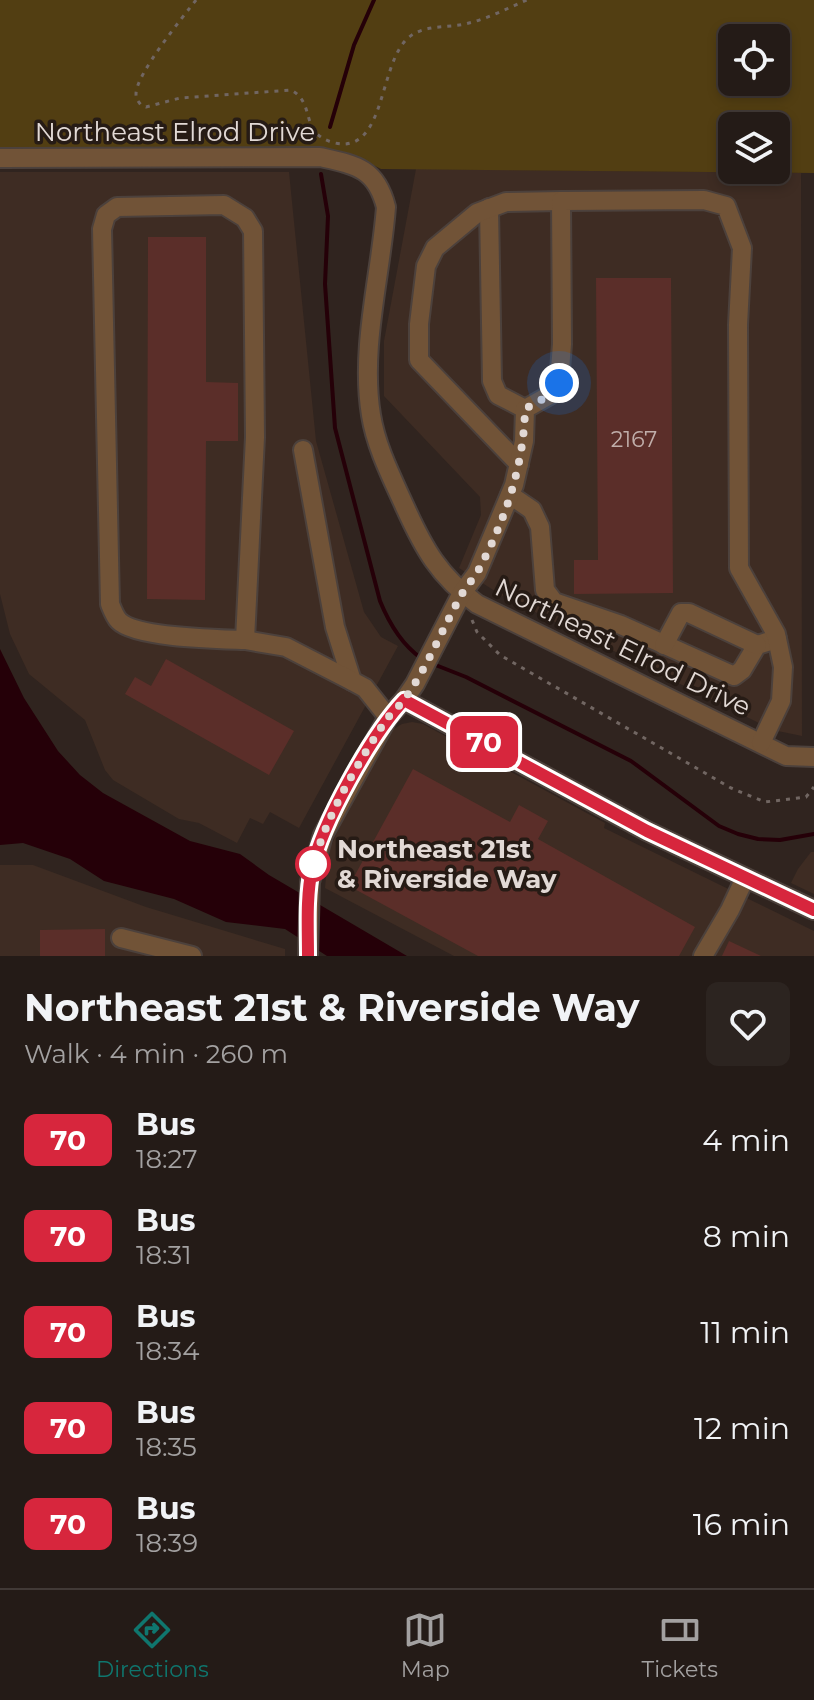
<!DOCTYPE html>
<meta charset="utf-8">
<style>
body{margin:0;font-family:Montserrat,sans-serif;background:#2c2420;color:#f1f3f6;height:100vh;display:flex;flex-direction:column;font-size:30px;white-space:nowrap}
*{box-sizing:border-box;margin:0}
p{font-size:26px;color:#a3a1a1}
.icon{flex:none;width:44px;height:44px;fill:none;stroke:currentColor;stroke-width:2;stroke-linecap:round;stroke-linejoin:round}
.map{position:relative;height:956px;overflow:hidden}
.side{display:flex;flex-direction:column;background:#241b17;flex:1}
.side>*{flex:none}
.badge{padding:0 16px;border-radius:12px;font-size:28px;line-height:52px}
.tools{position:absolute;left:718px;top:24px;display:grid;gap:16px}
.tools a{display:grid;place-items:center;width:72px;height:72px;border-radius:12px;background:#241b17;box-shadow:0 4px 12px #0003,0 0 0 2px #413936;font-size:40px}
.you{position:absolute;width:40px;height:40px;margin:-20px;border:6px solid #fff;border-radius:50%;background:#1a73e8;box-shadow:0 0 0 12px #1a73e833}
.map>.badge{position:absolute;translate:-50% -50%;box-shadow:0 0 0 4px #fff}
.round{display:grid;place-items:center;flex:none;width:84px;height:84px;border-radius:12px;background:#2c2420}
.head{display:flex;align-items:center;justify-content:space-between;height:136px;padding:0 24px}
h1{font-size:38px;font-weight:700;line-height:60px}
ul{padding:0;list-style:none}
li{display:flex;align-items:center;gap:24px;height:96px;padding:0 24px}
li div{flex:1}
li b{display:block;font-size:30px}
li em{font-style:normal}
li .badge{min-width:88px;font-weight:700;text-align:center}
.tabs{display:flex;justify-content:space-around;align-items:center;height:112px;border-top:2px solid #413936;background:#241b17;font-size:22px;color:#a3a1a1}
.tabs a{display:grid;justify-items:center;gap:4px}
.tabs .on{color:#0f766e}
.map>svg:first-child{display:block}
.built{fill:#3e2c23}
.green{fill:#523e12;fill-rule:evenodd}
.water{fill:#250008}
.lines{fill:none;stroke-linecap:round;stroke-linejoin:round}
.stream{stroke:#250008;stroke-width:4}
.building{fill:#5b2e29}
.minor-casing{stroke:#4c413c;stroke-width:22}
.path{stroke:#716662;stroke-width:3;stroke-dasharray:4 6;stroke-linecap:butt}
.minor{stroke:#715337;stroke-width:18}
.line-casing{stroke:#fff;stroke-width:18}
.line{stroke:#d7263d;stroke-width:12}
.walk{stroke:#e2d9d5;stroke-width:8;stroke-dasharray:0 14.4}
.stop-dot{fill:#fff;stroke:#d7263d;stroke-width:4}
.labels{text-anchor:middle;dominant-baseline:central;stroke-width:7;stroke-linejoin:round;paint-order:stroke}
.number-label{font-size:22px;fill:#c0aeaa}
.street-label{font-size:26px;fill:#e2d9d5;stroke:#261b15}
.stop-label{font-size:26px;font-weight:bold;fill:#e2d9d5;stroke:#261b15;text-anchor:start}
</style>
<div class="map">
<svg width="814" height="956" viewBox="0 0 814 956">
<rect width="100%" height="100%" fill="#30241f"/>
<g class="built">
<path d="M416 169 801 173 802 736 773 730 501 595 459 568 481 515 480 497 384 396V341Z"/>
<path d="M0 172H289L316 441 364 612 381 637 398 646 299 828 270 812 263 824 250 818 237 843 199 823 179 819 113 780 105 770 85 720 29 674 10 634 0 594Z"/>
<path d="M412 722 423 724 605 823 604 828 814 931V956H454L325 888 328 854 339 827 392 730 402 724Z"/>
<path d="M811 852H814V894L791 883 798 869Z"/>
<path d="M0 865H33L146 907 285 949V956H0Z"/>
</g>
<path class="green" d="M0 0H814V173L381 169C334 144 278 150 226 149 151 148 75 149 0 151ZM732 38H776V82H732ZM732 126H776V170H732Z"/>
<path class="water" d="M0 649 24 698 58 751 80 775 103 793 190 841 240 854 269 875 407 956H327L285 929 226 922 174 899 104 881 70 859 23 843 0 845Z"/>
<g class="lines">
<g class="stream">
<path d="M330 127 354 45 374 0"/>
<path d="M321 174 328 216 325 284 335 428 380 601C389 623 401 644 421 658"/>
<path d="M433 664 466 677 631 761 719 826 738 834 758 839 780 840 814 834"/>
</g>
</g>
<g class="building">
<path d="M148 237H206V382L238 383V441H206L205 600 147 599Z"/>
<path d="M596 278H671L673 593 574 594V560H598Z"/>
<path d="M166 659 294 731 269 775 125 694 135 677 151 686Z"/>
<path d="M413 769 510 822 519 805 548 821 538 839 695 927 679 956H478L349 886Z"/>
<path d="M105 929V956H40V930Z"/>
<path d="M729 941 761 956H722Z"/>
</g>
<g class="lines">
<g class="minor-casing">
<g id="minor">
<path d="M0 158 320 157C356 165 376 168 386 207 381 275 360 347 371 415 376 447 392 478 405 507 424 549 439 576 477 604L786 756 814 757"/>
<path d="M489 208 492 381 498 395 525 409"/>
<path d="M303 450 335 627 352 681"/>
<path d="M519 464 419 360V324L426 266 435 248 477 213 506 202 561 201"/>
<path d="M510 495 532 510 540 527 545 590 554 602 621 625 734 676 742 670 757 645 777 639"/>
<path d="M245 640C220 639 136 638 119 621 115 617 112 609 110 604L102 229 106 215 117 207 224 205 245 218 253 231 255 437 245 640 286 647 352 681 365 688 388 717"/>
<path d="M664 645 681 613H689L757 645"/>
<path d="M404 700 647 831 814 910"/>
<path d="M121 938 192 956"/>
<path d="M308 956 310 882 323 835 388 717 404 700 415 684 462 593 477 573 514 485 524 441 525 409 550 395 559 383 562 344 561 201 704 200 726 206 742 248 738 325 739 568 776 634 783 667 781 701 761 743"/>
<path d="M703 956 730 910 745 878"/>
</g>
</g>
<g class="path">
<path d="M196 0C183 17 136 74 136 94 136 99 138 101 141 105L146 107 180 98 291 90C317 104 298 134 335 143 384 154 379 70 405 41 421 23 448 29 469 23 489 18 508 8 527 0"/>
<path d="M472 620 477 632 500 655 731 788 765 802 806 797 814 787"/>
</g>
<use href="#minor" class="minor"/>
</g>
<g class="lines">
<g class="line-casing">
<path id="line" d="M308 956C308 927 306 897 312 869 322 823 372 734 404 700L647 831 814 910"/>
</g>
<use href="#line" class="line"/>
<path class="walk" d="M313 864V867C326 815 357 765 386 720 392 712 400 706 406 697 428 666 442 629 461 596 465 587 473 580 478 571 505 521 524 465 525 409L550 395 559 383"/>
</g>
<circle class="stop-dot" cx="313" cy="864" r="16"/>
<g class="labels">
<g class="number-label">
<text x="634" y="439">2167</text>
</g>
<g class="street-label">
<text x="175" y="132">Northeast Elrod Drive</text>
<text transform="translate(623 647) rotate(26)">Northeast Elrod Drive</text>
</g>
<g class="stop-label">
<text x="337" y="849">Northeast 21st<tspan x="337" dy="30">&amp; Riverside Way</tspan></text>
</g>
</g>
</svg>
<div class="tools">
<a><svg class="icon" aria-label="locate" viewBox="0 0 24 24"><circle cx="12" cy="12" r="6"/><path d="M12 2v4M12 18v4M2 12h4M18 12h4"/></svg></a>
<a><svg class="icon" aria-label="layers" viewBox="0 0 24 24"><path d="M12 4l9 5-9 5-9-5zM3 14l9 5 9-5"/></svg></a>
</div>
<div class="you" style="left:559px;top:383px"></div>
<b class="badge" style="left:484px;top:742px;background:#d7263d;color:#fff">70</b>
</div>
<section class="side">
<div class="head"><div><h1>Northeast 21st &amp; Riverside Way</h1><p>Walk · 4 min · 260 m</p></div><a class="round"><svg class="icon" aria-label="heart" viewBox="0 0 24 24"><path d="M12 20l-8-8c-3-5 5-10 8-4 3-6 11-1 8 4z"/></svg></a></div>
<ul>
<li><span class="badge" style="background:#d7263d;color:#fff">70</span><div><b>Bus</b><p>18:27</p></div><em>4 min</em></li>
<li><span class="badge" style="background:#d7263d;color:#fff">70</span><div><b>Bus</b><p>18:31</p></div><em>8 min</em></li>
<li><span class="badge" style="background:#d7263d;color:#fff">70</span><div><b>Bus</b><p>18:34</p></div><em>11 min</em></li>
<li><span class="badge" style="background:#d7263d;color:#fff">70</span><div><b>Bus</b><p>18:35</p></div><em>12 min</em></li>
<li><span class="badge" style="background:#d7263d;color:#fff">70</span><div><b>Bus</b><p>18:39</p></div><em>16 min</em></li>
</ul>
</section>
<nav class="tabs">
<a class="on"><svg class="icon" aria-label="directions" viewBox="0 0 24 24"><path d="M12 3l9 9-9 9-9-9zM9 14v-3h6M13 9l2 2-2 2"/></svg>Directions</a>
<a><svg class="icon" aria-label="map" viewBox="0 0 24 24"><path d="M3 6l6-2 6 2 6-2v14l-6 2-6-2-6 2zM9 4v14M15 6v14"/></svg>Map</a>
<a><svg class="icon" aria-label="tickets" viewBox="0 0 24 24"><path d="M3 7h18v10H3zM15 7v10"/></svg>Tickets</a>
</nav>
